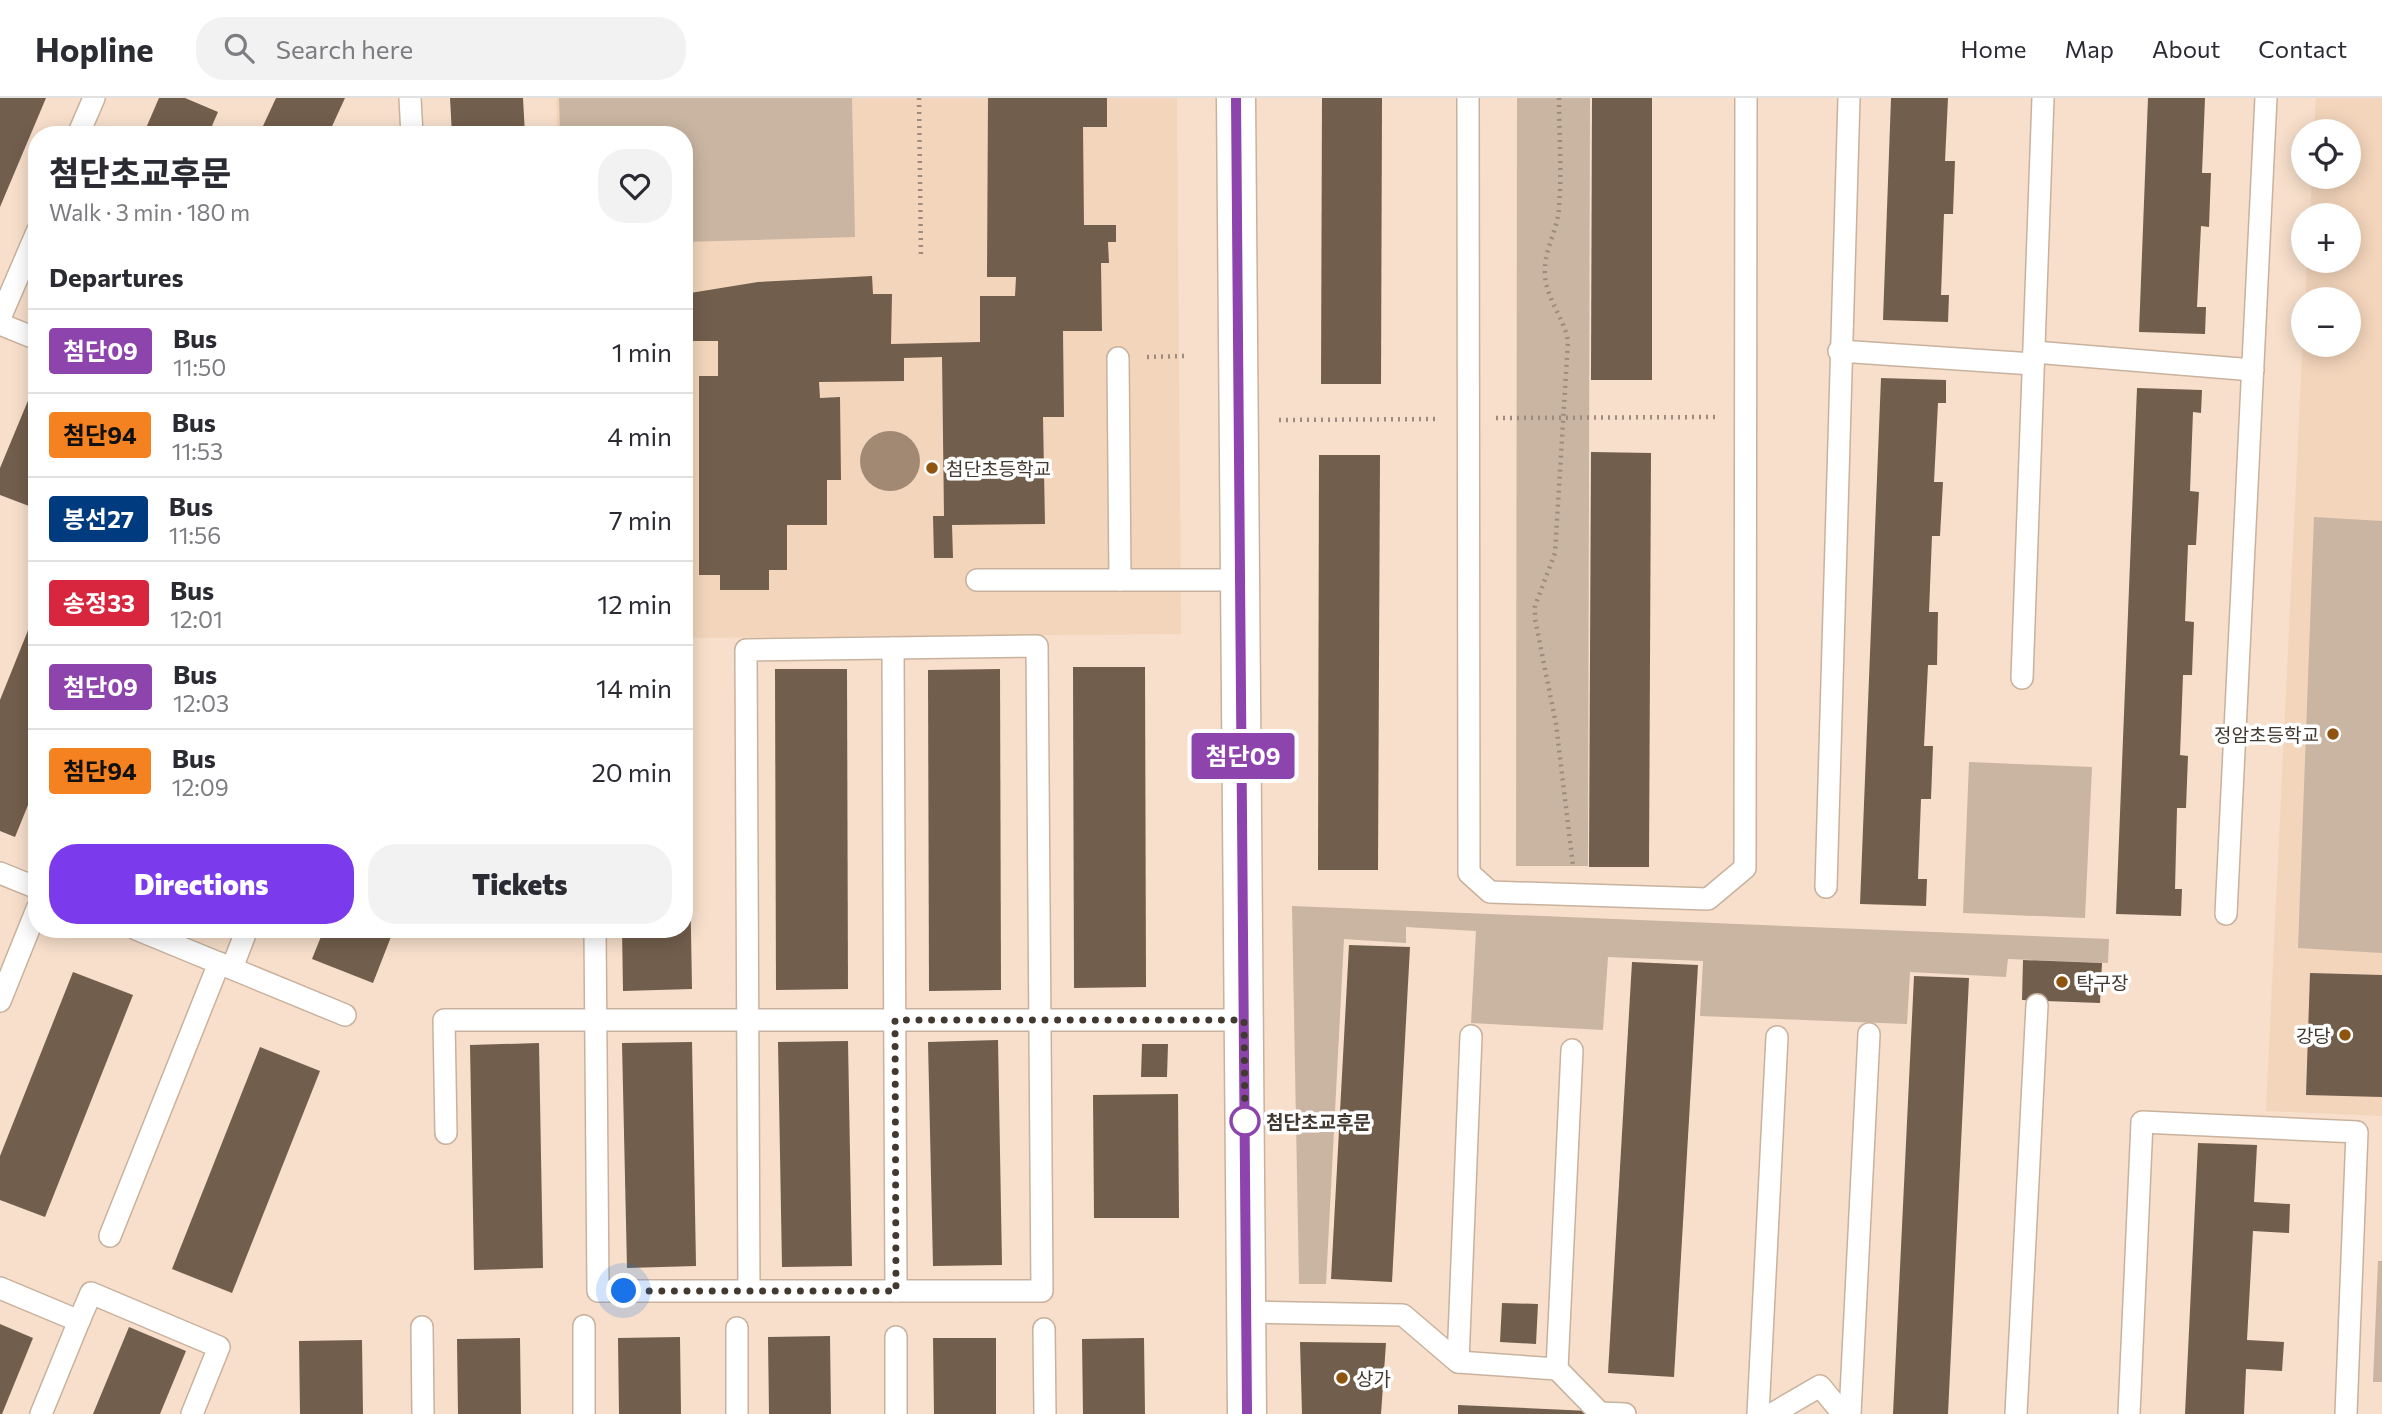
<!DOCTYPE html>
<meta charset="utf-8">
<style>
body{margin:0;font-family:Commissioner,"Noto Sans KR",sans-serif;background:#f2f2f3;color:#2b2b33;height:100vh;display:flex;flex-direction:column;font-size:26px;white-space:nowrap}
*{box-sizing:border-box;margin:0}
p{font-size:23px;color:#7c7c81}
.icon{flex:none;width:38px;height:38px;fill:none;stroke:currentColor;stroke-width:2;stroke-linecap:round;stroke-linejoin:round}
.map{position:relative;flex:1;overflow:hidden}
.sheet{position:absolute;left:28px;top:28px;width:665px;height:812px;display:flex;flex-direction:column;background:#fff;border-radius:28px;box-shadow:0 4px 18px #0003}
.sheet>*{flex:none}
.badge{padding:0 14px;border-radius:5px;font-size:24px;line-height:46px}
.buttons{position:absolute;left:2291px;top:21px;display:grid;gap:14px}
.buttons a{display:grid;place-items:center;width:70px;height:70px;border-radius:50%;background:#fff;box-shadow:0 4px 18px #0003;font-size:35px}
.you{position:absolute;width:35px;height:35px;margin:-18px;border:5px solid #fff;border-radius:50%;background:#1a73e8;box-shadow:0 0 0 10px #1a73e833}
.map>.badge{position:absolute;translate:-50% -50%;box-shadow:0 0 0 4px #fff}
h2{padding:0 21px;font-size:26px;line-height:63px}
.round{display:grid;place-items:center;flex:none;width:74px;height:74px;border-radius:28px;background:#f2f2f3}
.overview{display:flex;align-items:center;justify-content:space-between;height:119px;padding:0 21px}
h1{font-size:33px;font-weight:800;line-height:52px}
.action{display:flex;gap:14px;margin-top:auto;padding:14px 21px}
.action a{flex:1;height:80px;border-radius:28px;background:#7c3aed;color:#fff;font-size:28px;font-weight:800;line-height:80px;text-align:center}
.action a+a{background:#f2f2f3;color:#2b2b33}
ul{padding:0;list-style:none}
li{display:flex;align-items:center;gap:21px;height:84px;padding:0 21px;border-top:2px solid #e1e1e2}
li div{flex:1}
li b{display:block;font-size:26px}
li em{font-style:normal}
li .badge{min-width:77px;font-weight:700;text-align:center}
header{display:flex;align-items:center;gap:42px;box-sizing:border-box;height:98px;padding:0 35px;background:#fff;border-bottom:2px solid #e1e1e2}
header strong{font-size:33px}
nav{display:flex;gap:38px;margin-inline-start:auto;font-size:24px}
.search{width:490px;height:63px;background:#f2f2f3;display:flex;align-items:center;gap:18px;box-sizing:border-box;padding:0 24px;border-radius:28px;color:#7c7c81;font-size:26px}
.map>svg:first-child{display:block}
.built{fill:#f3d5bb}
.green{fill:#cab5a2}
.water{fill:#a18974}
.building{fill:#725e4c}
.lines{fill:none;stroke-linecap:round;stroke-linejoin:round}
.lane-casing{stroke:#c8b29e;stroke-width:24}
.secondary-casing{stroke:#c8b29e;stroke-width:41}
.path{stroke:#9d8c7e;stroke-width:4.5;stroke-dasharray:2 5;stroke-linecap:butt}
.lane{stroke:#fff;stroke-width:21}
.secondary{stroke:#fff;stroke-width:38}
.line-casing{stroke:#fff;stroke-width:16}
.line{stroke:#8e44ad;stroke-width:10}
.walk{stroke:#423931;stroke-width:7;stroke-dasharray:0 12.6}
.poi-dot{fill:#8f5510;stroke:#fff;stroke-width:2.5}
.stop-dot{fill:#fff;stroke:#8e44ad;stroke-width:3.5}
.labels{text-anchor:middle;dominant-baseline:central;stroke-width:7;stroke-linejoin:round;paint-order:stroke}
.poi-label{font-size:19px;fill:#423931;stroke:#fff;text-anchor:start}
.stop-label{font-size:19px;font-weight:bold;fill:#423931;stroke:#fff;text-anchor:start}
</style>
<header>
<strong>Hopline</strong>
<div class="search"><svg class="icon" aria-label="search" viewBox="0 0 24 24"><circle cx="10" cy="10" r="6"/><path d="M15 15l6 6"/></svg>Search here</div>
<nav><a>Home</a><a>Map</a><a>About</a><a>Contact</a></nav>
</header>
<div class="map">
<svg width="2382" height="1316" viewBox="0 0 2382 1316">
<rect width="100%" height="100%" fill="#f7dfcb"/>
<g class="built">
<path d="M556 0H1177L1181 536 684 540V37H557Z"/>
<path d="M2316 0H2382V1018L2266 1013 2303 238V247H2348V201H2305L2307 163H2348V117H2310L2312 79H2348V33H2314Z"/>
</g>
<g class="green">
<path d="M559 0H852L855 139 684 144V37H560Z"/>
<path d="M1517 0H1590L1588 768H1516Z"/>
<path d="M2314 419 2382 423V855L2298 850Z"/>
<path d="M1969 664 2092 669 2085 820 1963 815Z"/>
<path d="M1292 808 2109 841 2108 865 2008 861 2006 879 1910 874 1907 926 1700 918 1703 863 1608 859 1603 932 1471 925 1476 833 1406 829V845L1344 841 1326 1186H1299Z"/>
<path d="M2378 1163H2382V1284H2373Z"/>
</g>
<circle class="water" cx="890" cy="363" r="30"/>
<g class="building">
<path d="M0 0H46L0 109Z"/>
<path d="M159 0H185L218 14 208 37H143Z"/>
<path d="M276 0H345L328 37H282L263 28Z"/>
<path d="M450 0H523L525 37H452Z"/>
<path d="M988 0H1107V29H1083L1084 127H1116V144H1108L1109 165H1101L1102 233H1063L1064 319H1043L1045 426 952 427 953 460H934L933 418H944L942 259 904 260V283L819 284 820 300 840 299 841 382H827V427H787V472H769V492H720V477H699V278H718V243H684V196L758 184 872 178 873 196H892L891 246 980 244V198H1015L1016 179H987Z"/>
<path d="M1322 0H1382L1381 286H1321Z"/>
<path d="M1592 0H1652V282H1591Z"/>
<path d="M1891 0H1948L1945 63H1955L1953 116H1944L1941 197H1949L1948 224 1883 222Z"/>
<path d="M2148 0H2205L2202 75H2211L2209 129 2201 128 2197 209H2206L2205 236 2139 234Z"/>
<path d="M1881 280 1946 282V305H1938L1934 384H1943L1940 438H1932L1929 514H1938L1937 567H1928L1924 648H1933L1931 701H1921L1918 781H1927L1926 808 1860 806Z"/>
<path d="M37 281V411L0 397V370Z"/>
<path d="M2137 290 2202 292 2201 315 2193 314 2190 393 2199 394 2196 447H2188L2185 523 2194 524 2192 577H2183L2180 657 2188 658 2186 710H2177L2175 791H2182L2181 818 2116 816Z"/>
<path d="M1591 354 1651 355 1649 769H1589Z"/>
<path d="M1319 357H1380L1378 772H1318Z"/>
<path d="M37 510V685L15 739 0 733V602Z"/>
<path d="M1073 569H1145L1146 889 1074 890Z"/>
<path d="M775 571H847L848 891 776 892Z"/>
<path d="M1000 571 1001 892 929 893 928 572Z"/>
<path d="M684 667H688L692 891 623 893 622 831H684Z"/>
<path d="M324 831H394L373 885 312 861Z"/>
<path d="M1349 847 1410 849 1392 1184 1331 1181Z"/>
<path d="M2023 862 2102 865 2100 905 2022 902Z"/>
<path d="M1632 864 1698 867 1674 1279 1608 1275Z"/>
<path d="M73 874 133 897 45 1119 0 1102V1058Z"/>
<path d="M2310 875 2382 877V999L2306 997Z"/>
<path d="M1914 878 1969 880 1948 1316H1893Z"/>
<path d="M998 942 1002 1167 933 1168 928 944Z"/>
<path d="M848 943 852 1168 782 1169 778 944Z"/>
<path d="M692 944 696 1168 627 1170 622 945Z"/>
<path d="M539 945 543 1170 474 1172 470 947Z"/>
<path d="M1142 946H1168L1167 979H1141Z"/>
<path d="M260 949 320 973 232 1195 172 1171Z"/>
<path d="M1178 996 1179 1120H1094L1093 997Z"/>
<path d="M2198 1045 2257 1047 2254 1104 2290 1106 2289 1135 2253 1133 2247 1242 2284 1244 2282 1273 2246 1271 2244 1316H2185Z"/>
<path d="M1502 1205 1538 1206 1536 1246 1500 1244Z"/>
<path d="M0 1226 33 1240 2 1316H0Z"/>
<path d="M129 1229 186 1253 160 1316H93Z"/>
<path d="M830 1238 831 1316H769L768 1239Z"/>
<path d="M680 1239 681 1316H619L618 1240Z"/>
<path d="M520 1240 521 1316H458L457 1241Z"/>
<path d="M933 1240H996V1316H934Z"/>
<path d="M1144 1240 1145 1316H1083L1082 1241Z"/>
<path d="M362 1242 363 1316H300L299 1243Z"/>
<path d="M1300 1244 1386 1245 1381 1316H1302Z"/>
<path d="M1458 1307 1589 1313V1316H1458Z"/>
</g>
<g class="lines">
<g class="lane-casing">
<g id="lane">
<path d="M410 0 412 37"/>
<path d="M1468 0 1469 775 1490 794 1708 801 1745 770 1746 0"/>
<path d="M78 37 94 0"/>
<path d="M0 220 37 134"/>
<path d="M0 226 37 241"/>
<path d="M1839 253 2033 266"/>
<path d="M2034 254 2253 272"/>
<path d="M1118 260 1120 482"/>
<path d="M977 482H1242"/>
<path d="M893 550 896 1193"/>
<path d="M2022 580 2043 0"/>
<path d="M0 775 37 790"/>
<path d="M1826 789 1849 0"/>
<path d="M2226 816 2266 0"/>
<path d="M136 831 345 917"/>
<path d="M595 831 598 1193H1042L1037 548 746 552 749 1193"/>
<path d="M232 870 247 831"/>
<path d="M0 903 37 811"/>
<path d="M446 1035 444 922H1244"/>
<path d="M110 1138 219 865"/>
<path d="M0 1190 79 1223 91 1195 219 1249 192 1316"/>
<path d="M1246 1214 1403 1217 1458 1264 1557 1271 1600 1315 1625 1316"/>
<path d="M584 1228V1316"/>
<path d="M422 1229 423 1316"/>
<path d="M737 1230V1316"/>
<path d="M1044 1231 1045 1316"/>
<path d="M896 1239V1316"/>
<path d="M1458 1264 1471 938"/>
<path d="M1557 1271 1572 952"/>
<path d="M41 1316 79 1223"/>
<path d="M1758 1316 1777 939"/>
<path d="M1772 1316 1820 1288 1843 1316"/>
<path d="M1850 1316 1869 936"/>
<path d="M2016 1316 2037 907"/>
<path d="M2129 1316 2142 1024 2357 1034 2346 1316"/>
</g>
</g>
<g class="secondary-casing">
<path id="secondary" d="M1236 0 1247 1316"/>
</g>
<g class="path">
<path d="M919 0 921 158"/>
<path d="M1559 0C1559 36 1562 73 1559 109 1558 133 1543 152 1545 178 1547 202 1564 220 1568 243L1555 455 1535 508V521L1556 626 1573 768"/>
<path d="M1147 259 1185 258"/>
<path d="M1496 320 1719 319"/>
<path d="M1279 322 1439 321"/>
</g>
<use href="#lane" class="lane"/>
<use href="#secondary" class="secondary"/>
</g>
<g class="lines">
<g class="line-casing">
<path id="line" d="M1236 0 1247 1316"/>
</g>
<use href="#line" class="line"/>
<path class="walk" d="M624 1193H896L895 922H1244L1245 1023"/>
</g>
<g class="poi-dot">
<circle cx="932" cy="370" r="7"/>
<circle cx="2333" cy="636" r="7"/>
<circle cx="2062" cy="884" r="7"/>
<circle cx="2345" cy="937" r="7"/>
<circle cx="1342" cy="1280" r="7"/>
</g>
<circle class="stop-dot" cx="1245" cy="1023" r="14"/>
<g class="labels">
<g class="poi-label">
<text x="946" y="370">첨단초등학교</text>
<text x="2319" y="636" text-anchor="end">정암초등학교</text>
<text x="2076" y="884">탁구장</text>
<text x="2331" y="937" text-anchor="end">강당</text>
<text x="1356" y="1280">상가</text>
</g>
<g class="stop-label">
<text x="1266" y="1023">첨단초교후문</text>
</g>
</g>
</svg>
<div class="buttons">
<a><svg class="icon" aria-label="locate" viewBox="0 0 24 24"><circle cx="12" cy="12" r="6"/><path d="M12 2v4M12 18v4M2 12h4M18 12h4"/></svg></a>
<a>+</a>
<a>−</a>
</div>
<div class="you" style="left:624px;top:1193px"></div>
<b class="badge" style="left:1243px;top:658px;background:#8e44ad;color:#fff">첨단09</b>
<section class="sheet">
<div class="overview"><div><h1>첨단초교후문</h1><p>Walk · 3 min · 180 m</p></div><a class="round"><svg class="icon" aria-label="heart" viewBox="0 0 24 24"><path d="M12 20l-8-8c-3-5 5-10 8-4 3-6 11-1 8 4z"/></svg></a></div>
<h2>Departures</h2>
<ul>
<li><span class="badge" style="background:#8e44ad;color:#fff">첨단09</span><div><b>Bus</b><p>11:50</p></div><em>1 min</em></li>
<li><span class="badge" style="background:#f58220;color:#111">첨단94</span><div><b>Bus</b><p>11:53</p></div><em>4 min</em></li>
<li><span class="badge" style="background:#003b80;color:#fff">봉선27</span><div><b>Bus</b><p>11:56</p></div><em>7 min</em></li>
<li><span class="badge" style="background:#d7263d;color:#fff">송정33</span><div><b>Bus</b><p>12:01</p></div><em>12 min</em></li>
<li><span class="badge" style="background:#8e44ad;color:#fff">첨단09</span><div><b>Bus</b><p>12:03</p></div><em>14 min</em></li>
<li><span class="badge" style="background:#f58220;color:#111">첨단94</span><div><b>Bus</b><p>12:09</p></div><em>20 min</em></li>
</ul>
<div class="action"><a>Directions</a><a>Tickets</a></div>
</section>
</div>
